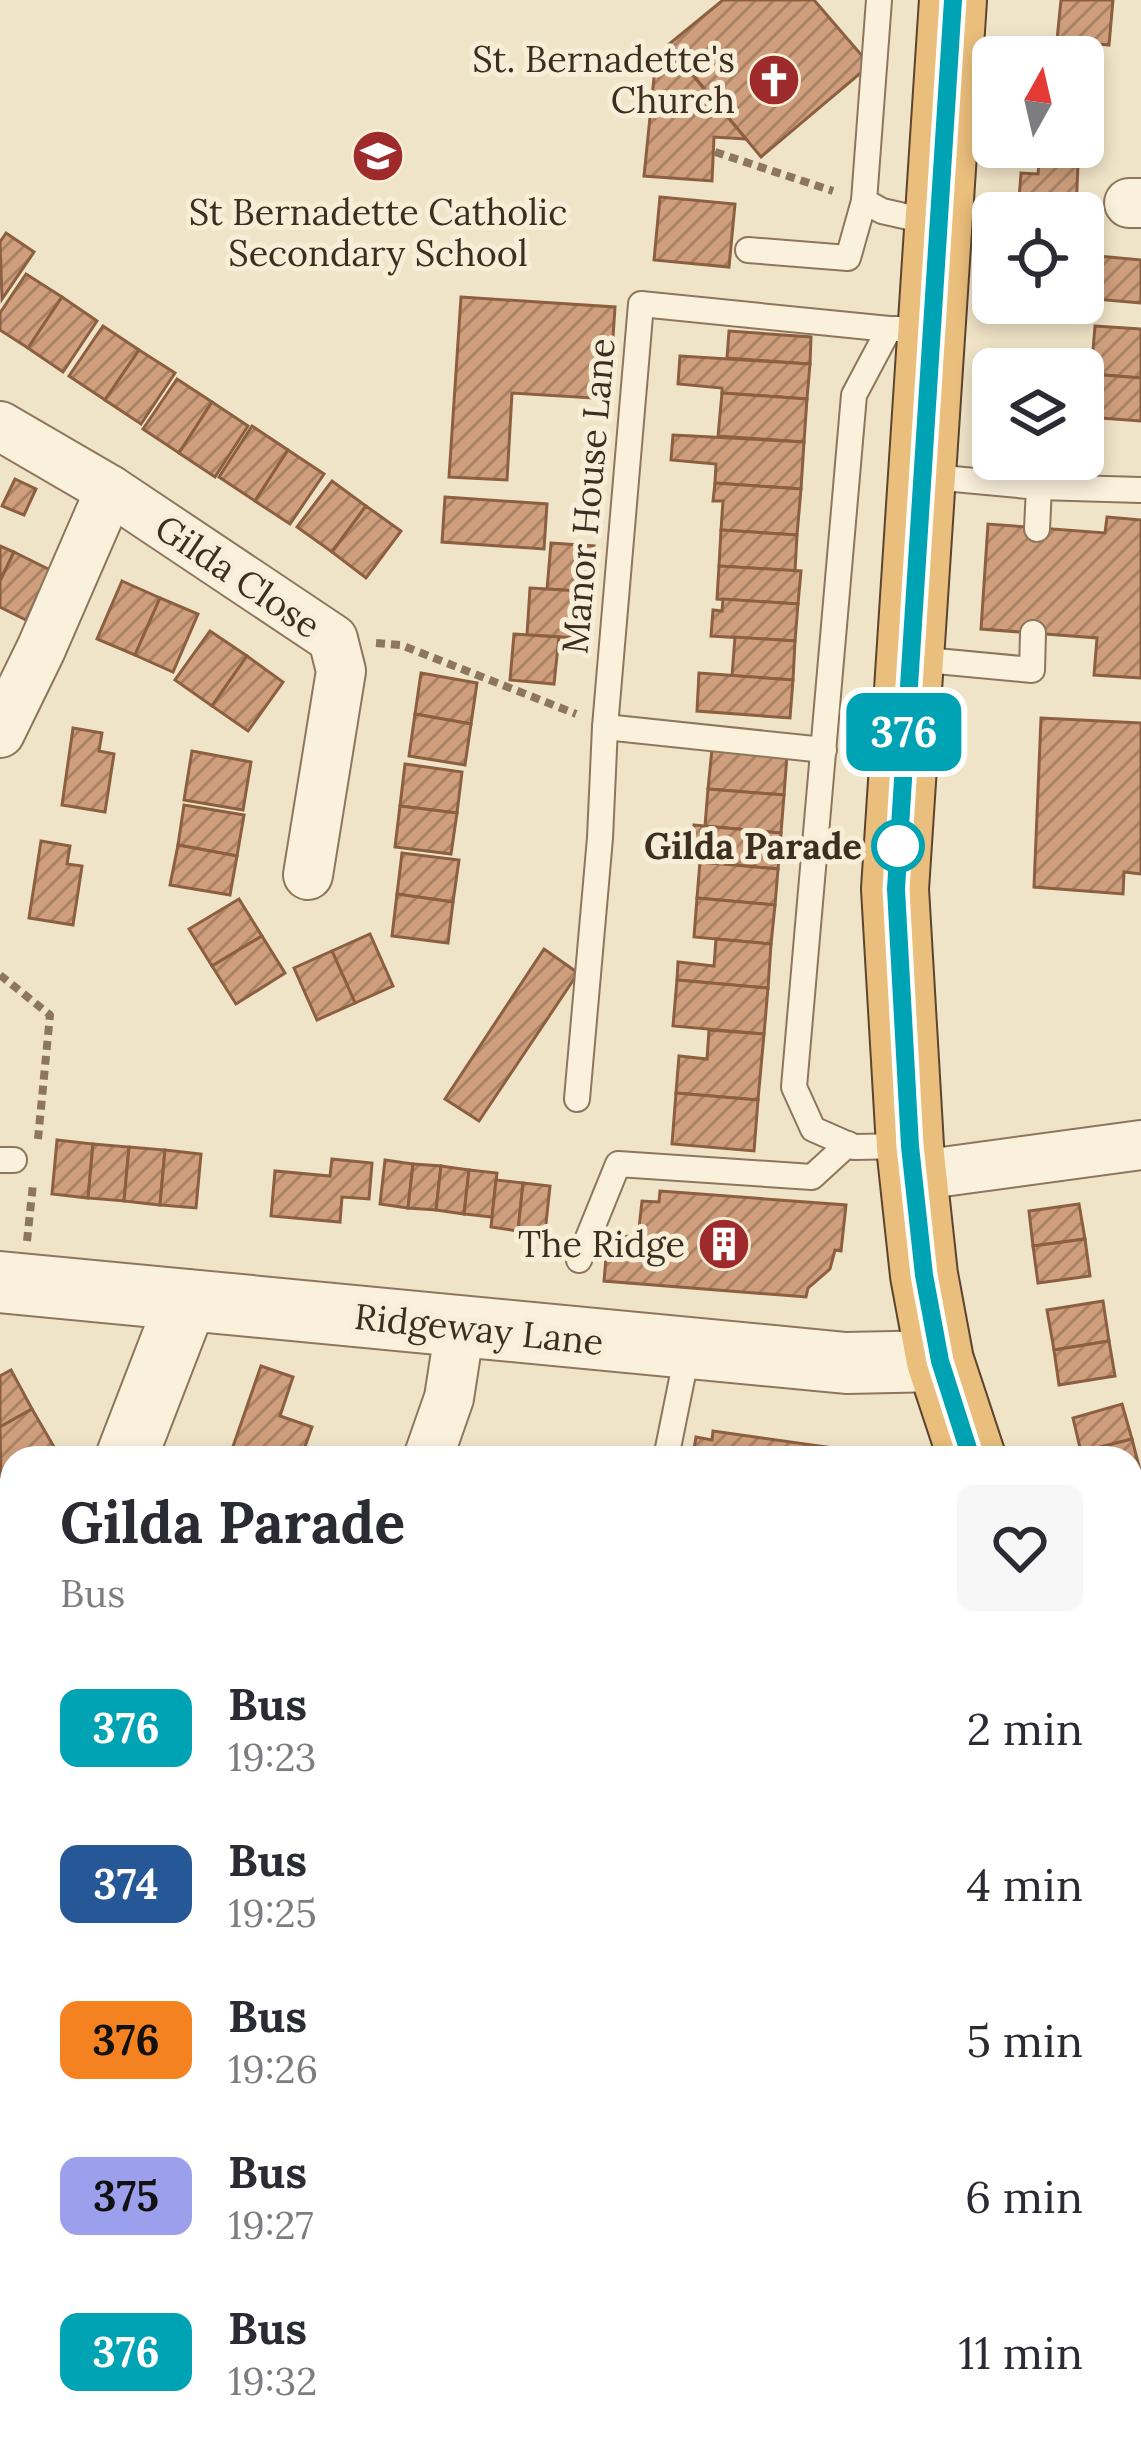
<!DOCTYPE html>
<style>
body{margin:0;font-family:Lora,serif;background:#f7f7f7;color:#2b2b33;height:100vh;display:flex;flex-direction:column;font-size:45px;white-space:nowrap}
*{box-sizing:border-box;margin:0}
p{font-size:39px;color:#7c7c81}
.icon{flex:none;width:66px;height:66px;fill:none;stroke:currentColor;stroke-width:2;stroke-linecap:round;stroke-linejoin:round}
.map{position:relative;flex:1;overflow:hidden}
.drawer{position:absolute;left:0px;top:1446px;width:1143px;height:1008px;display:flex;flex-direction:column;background:#fff;border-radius:36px 36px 0 0;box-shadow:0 6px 18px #0003}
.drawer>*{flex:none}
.badge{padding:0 24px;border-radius:18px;font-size:42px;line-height:78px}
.needle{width:78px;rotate:8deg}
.controls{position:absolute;left:972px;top:36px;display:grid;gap:24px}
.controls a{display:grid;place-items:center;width:132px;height:132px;border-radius:18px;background:#fff;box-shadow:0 6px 18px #0003;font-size:60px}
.map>.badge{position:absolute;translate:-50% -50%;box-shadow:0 0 0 6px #fff}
.round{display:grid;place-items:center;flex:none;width:126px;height:126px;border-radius:18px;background:#f7f7f7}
.summary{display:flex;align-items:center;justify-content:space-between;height:204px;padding:0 60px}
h1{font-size:57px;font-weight:700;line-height:90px}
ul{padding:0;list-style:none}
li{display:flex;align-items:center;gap:36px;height:156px;padding:0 60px}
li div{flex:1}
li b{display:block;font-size:45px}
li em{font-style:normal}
li .badge{min-width:132px;font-weight:700;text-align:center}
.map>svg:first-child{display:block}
.forest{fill:url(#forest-firs)}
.park{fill:url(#park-dots)}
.building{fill:url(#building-hatch);stroke:#8d5f41;stroke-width:3}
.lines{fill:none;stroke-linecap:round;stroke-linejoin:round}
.service-casing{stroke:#8d765c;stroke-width:28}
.minor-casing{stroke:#8d765c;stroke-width:52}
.tertiary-casing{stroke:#8d765c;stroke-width:64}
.trunk-casing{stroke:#5b4430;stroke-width:70}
.path{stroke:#8d765c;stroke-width:8;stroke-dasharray:9 6;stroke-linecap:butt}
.service{stroke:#faf1dc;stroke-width:24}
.minor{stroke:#faf1dc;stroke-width:48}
.tertiary{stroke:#faf1dc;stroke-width:60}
.trunk{stroke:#eabe7c;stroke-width:66}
.line-casing{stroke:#fff;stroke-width:27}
.line{stroke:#00a3b4;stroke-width:18}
.stop-dot{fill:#fff;stroke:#00a3b4;stroke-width:6}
.labels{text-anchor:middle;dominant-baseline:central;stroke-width:10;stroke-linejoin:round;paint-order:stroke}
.poi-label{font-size:36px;fill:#3d2e20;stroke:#f7eed8;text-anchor:end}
.street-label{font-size:36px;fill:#3d2e20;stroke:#f7eed8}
.stop-label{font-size:36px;font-weight:bold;fill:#3d2e20;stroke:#f7eed8;text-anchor:end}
</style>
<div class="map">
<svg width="1141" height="2454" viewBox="0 0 1141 2454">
<defs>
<pattern id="forest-firs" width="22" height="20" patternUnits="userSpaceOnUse" patternTransform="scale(3)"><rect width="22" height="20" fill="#c9cf9b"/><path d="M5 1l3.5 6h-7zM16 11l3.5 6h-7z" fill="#aeb285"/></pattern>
<pattern id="park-dots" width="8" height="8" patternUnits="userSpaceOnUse" patternTransform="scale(3)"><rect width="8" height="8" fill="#c9cf9b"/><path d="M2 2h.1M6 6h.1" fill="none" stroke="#aeb285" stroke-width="1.8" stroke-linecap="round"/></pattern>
<pattern id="building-hatch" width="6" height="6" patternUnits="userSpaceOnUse" patternTransform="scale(3)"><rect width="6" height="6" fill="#cf9f7d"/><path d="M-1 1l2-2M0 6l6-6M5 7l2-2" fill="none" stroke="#a98266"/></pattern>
</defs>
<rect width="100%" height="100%" fill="#f0e4c8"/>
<path class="forest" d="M12 2387V2442H1026L1025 2454H0V2412Z"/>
<path class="park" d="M1141 2119V2454H1100L1102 2442H1131V2217Z"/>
<g class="building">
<path d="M723 0H814L870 65 761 157 668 45Z"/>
<path d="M1061 0H1113L1109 45 1057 40Z"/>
<path d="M656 58 680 60 746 139 714 137 712 181 644 176Z"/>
<path d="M1083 80 1099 81 1094 126 1083 124Z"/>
<path d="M1039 162 1078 164 1076 213H1034L1035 200 1019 199 1021 173 1038 174Z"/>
<path d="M660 197 735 204 729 267 654 260Z"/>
<path d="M6 233 34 252 2 299 0 242Z"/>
<path d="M1098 256 1141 260V303L1094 299Z"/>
<path d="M26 274 62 297 28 348 0 330V313Z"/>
<path d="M62 297 97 321 63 372 28 348Z"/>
<path d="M461 297 615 307 609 399 512 393 507 480 449 477Z"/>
<path d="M103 326 139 350 105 400 69 376Z"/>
<path d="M1095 326 1141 329V378L1091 374Z"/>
<path d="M729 331 811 337 810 364 727 358Z"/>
<path d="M139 350 175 373 141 424 105 400Z"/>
<path d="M680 356 810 364 807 399 722 393V388L678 384Z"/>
<path d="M1091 374 1141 378V421L1088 417Z"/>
<path d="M177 379 212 402 179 453 143 429Z"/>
<path d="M722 393 807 399 804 442 718 436Z"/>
<path d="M212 402 248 426 215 477 179 453Z"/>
<path d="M252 426 288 450 255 501 219 477Z"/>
<path d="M673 435 804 442 801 489 715 483 716 464 671 460Z"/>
<path d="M288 450 324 474 290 524 255 501Z"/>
<path d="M15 479 36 489 24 515 2 506Z"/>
<path d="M332 481 366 506 332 552 297 527Z"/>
<path d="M715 483 801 489 797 535 721 530 723 501H713Z"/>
<path d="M445 497 547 504 544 549 442 542Z"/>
<path d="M366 506 401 531 366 578 332 552Z"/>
<path d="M1107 517 1141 520V678L1094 675 1097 638 981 629 988 524 1105 533Z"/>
<path d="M721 530 797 535 795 571 719 566Z"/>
<path d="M551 543 594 546 590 592 547 589Z"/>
<path d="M0 546 14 552 0 581Z"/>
<path d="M14 552 50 570 26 620 0 607V581Z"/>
<path d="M719 566 801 571 798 604 717 599Z"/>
<path d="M122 581 160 598 135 655 97 639Z"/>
<path d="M530 588 580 591 577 638 527 635Z"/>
<path d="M160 598 198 614 173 672 135 655Z"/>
<path d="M723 599 798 604 795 641 711 636 713 610 722 611Z"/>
<path d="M210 631 247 656 212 706 175 680Z"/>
<path d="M514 634 559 637 554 684 510 680Z"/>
<path d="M735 637 795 641 793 680 732 676Z"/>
<path d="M247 656 283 682 248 731 212 706Z"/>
<path d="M421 673 477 683 471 724 415 714Z"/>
<path d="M699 673 793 680 790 718 697 711Z"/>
<path d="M415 714 471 724 465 765 409 756Z"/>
<path d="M1041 718 1141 723V874L1124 872 1123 894 1034 887Z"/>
<path d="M73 728 102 733 99 751 114 754 105 812 62 805Z"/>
<path d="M712 749 787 755 784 795 708 789Z"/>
<path d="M192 751 251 762 243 810 184 800Z"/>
<path d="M405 764 462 772 457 813 400 806Z"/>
<path d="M708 789 784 795 781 833 705 826Z"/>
<path d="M184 805 244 815 237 856 178 845Z"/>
<path d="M400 806 457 813 451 854 395 847Z"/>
<path d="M694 825 781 833 778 869 691 861Z"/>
<path d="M41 841 70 846 67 864 82 866 73 925 29 918Z"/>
<path d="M178 845 237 856 230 895 170 885Z"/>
<path d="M402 853 459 860 453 902 397 894Z"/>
<path d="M700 862 778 869 775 905 697 898Z"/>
<path d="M397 894 453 902 448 943 392 936Z"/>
<path d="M697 898 775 905 771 944 694 937Z"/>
<path d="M239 899 262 936 212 966 189 929Z"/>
<path d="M370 934 393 986 355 1003 332 951Z"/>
<path d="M262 936 285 973 236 1004 212 966Z"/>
<path d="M716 939 771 944 768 988 677 980 678 962 714 966Z"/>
<path d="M544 949 578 973 479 1121 445 1099Z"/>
<path d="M332 951 355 1003 317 1020 294 968Z"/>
<path d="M677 980 768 988 764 1034 673 1026Z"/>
<path d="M709 1030 764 1034 758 1100 676 1093 679 1056 707 1059Z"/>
<path d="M676 1093 758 1100 754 1151 672 1144Z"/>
<path d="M57 1140 93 1144 88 1198 52 1194Z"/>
<path d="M93 1144 129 1147 124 1201 88 1198Z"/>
<path d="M129 1147 165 1150 160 1205 124 1201Z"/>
<path d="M165 1150 201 1154 196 1208 160 1205Z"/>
<path d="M332 1159 372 1163 369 1199 342 1197 340 1222 271 1216 275 1171 330 1176Z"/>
<path d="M385 1160 413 1164 408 1208 380 1204Z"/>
<path d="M413 1164 441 1166 436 1210 408 1208Z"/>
<path d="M441 1166 469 1170 464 1214 436 1210Z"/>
<path d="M469 1170 497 1173 492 1217 464 1214Z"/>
<path d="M496 1180 523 1183 518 1231 491 1227Z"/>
<path d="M523 1183 550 1186 545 1233 518 1231Z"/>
<path d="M660 1191 846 1205 841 1251 835 1250 830 1269 808 1288 806 1297 604 1281 608 1235 638 1237 642 1201 659 1202Z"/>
<path d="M1079 1204 1085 1239 1033 1246 1029 1211Z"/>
<path d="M1085 1239 1090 1276 1038 1283 1033 1246Z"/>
<path d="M1103 1301 1109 1341 1054 1350 1047 1310Z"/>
<path d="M1109 1341 1115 1376 1059 1385 1054 1350Z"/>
<path d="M261 1366 293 1377 280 1416 312 1427 301 1458H229Z"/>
<path d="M11 1370 32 1409 0 1427V1376Z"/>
<path d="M1122 1404 1132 1439 1081 1452 1073 1418Z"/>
<path d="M32 1409 54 1447 34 1458H12V1471L1 1476 0 1427Z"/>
<path d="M713 1431 848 1450 847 1458H681V1453L693 1455 696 1437 712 1440Z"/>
<path d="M1132 1439 1141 1474 1131 1477V1458H1083L1081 1452Z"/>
<path d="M0 1491 12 1495V1541L0 1537Z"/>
<path d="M1141 1504V1546L1131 1550V1508Z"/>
<path d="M0 1537 12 1541 1 1584H0Z"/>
<path d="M1141 1546V1602L1139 1603 1131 1583V1550Z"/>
<path d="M1 1974 12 1979V2023L0 2017Z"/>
<path d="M0 2017 12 2023V2063L0 2057Z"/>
</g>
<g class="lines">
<g class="service-casing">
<g id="service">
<path d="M879 0 864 201 882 211 935 223"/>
<path d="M748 250 848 258 864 201"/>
<path d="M922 476 1039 487 1037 529"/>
<path d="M1039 487 1140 490"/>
<path d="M915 659 1032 670 1033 633"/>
<path d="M824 750 605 727 641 304 889 329"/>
<path d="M577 1099 600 838 605 727"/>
<path d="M908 1146 854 1147 813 1129 794 1087 854 395 889 329H929"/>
<path d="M0 1160H14"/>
<path d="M579 1260 618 1164 812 1177 848 1144"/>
<path d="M666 1458 688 1349"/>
</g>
</g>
<g class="minor-casing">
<g id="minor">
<path d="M1129 203H1141"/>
<path d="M0 426 110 490 333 639 341 671 308 875"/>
<path d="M0 733 41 649 110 490"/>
<path d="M913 1176 1141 1145"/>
<path d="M428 1458 449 1398 460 1327"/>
</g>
</g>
<g class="tertiary-casing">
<g id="tertiary">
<path d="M0 1282 846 1363 940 1361"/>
<path d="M126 1458 187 1300"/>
<path d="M0 1782 12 1752"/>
</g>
</g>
<g class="trunk-casing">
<g id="trunk">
<path d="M953 0 895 889 910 1146 924 1275 940 1361 972 1458"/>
<path d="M1063 2454 1065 2442"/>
</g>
</g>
<g class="path">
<path d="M715 152 833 191"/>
<path d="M376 643 401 645 576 714"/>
<path d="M0 975 50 1015 38 1139"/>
<path d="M27 1241 33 1184"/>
<path d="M1131 1897H1141"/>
</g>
<use href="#service" class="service"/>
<use href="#minor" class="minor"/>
<use href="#tertiary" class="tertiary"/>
<use href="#trunk" class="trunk"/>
</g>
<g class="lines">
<g class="line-casing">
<path id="line" d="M953 0 896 889 910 1146 924 1275 940 1361 971 1458"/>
</g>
<use href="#line" class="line"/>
</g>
<defs>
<g id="church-disc" transform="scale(2.7)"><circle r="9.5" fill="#9e2a2b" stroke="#f7eed8"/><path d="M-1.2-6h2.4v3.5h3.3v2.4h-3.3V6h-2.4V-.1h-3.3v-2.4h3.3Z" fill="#fff"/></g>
<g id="school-disc" transform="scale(2.7)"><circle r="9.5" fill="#9e2a2b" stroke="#f7eed8"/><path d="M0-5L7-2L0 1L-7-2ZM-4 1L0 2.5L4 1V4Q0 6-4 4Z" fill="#fff"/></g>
<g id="building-disc" transform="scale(2.7)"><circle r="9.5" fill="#9e2a2b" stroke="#f7eed8"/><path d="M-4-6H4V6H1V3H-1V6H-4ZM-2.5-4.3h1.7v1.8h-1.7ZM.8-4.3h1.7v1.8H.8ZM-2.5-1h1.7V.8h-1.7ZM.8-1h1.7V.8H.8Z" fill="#fff"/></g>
</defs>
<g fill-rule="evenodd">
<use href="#church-disc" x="774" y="80"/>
<use href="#school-disc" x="378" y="156"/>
<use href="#building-disc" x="724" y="1244"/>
</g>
<circle class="stop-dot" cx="898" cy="846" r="24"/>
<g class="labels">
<g class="poi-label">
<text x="735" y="59">St. Bernadette's<tspan x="735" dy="41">Church</tspan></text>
<text x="378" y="212" text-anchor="middle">St Bernadette Catholic<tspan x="378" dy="41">Secondary School</tspan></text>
<text x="685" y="1244">The Ridge</text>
</g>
<g class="street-label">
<text transform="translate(588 496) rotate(-85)">Manor House Lane</text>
<text transform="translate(238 576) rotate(34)">Gilda Close</text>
<text transform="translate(479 1329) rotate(6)">Ridgeway Lane</text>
</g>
<g class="stop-label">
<text x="862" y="846">Gilda Parade</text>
</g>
</g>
</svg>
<div class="controls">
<a><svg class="needle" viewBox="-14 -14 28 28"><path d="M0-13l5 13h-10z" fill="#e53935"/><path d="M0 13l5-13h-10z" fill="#7c7c81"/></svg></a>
<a><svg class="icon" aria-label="locate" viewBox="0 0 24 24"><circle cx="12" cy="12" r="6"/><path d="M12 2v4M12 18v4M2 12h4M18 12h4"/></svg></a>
<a><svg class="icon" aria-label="layers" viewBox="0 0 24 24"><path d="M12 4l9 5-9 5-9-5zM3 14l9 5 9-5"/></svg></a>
</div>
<b class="badge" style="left:904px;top:732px;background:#00a3b4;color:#fff">376</b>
<section class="drawer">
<div class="summary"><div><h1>Gilda Parade</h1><p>Bus</p></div><a class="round"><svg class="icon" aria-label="heart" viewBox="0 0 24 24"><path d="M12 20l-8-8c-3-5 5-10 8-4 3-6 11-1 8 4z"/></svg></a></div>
<ul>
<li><span class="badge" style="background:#00a3b4;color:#fff">376</span><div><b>Bus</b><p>19:23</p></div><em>2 min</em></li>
<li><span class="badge" style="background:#265797;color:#fff">374</span><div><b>Bus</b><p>19:25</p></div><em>4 min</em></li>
<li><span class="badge" style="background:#f58220;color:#111">376</span><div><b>Bus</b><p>19:26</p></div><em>5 min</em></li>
<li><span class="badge" style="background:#9c9fec;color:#111">375</span><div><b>Bus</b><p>19:27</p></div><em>6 min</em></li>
<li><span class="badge" style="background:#00a3b4;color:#fff">376</span><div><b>Bus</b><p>19:32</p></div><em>11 min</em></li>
</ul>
</section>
</div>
